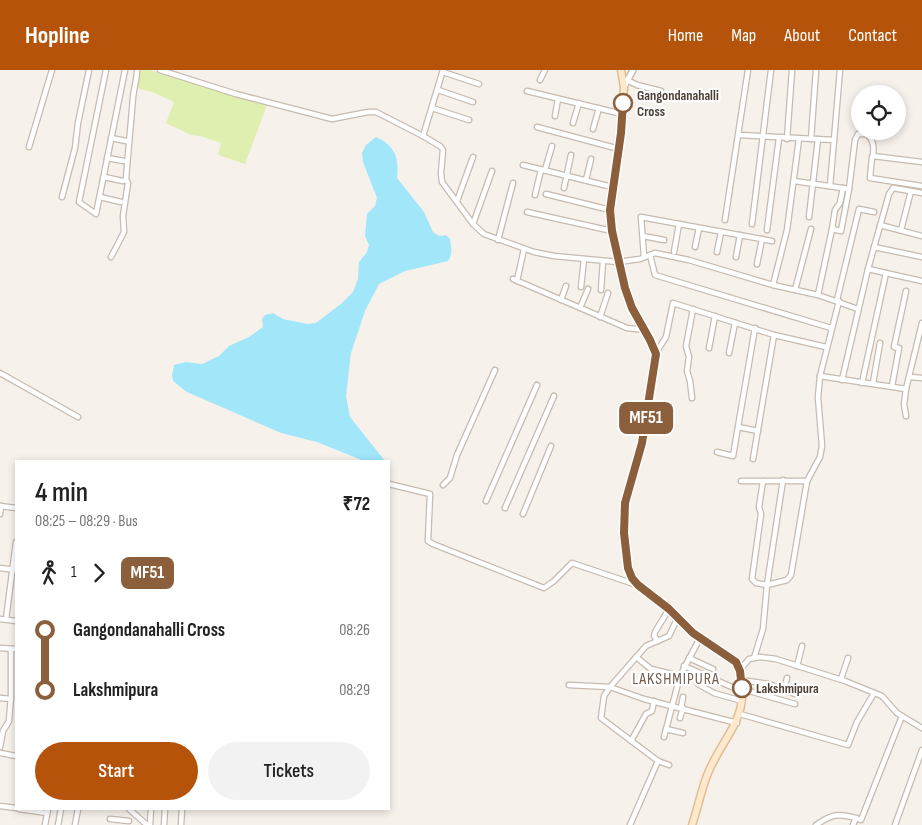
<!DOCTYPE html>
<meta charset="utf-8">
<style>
body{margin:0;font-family:"Sofia Sans Condensed",sans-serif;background:#f2f2f2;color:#222;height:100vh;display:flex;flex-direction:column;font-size:19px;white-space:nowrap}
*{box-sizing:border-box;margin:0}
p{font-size:16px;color:#767676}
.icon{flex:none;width:28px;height:28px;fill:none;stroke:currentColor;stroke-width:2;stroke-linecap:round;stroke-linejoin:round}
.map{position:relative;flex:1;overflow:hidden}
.details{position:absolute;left:15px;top:390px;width:375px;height:350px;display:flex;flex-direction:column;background:#fff;border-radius:0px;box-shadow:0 2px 8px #0003}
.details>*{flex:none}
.badge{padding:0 10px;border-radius:8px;font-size:18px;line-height:32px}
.tools{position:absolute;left:851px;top:15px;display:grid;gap:10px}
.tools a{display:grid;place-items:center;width:55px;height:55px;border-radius:50%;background:#fff;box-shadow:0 2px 8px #0003;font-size:25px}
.map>.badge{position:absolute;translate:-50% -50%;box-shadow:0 0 0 2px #fff}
.legs{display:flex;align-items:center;gap:8px;height:55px;padding:0 20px;font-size:16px}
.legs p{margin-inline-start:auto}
.summary{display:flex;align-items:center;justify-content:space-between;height:85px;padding:0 20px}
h1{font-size:28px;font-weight:600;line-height:38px}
.action{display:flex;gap:10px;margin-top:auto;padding:10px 20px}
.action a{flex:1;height:58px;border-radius:30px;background:#b45309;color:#fff;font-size:20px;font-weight:600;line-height:58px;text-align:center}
.action a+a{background:#f2f2f2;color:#222}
ul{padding:0 20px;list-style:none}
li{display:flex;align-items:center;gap:18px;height:60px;font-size:19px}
li i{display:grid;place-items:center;width:8px;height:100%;margin:0 6px;background:currentColor}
li i::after{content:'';width:12px;height:12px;margin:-6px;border:4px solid;border-radius:50%;background:#fff}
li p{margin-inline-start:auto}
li:first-child i{background:linear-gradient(#0000 50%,currentColor 0)}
li:last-child i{background:linear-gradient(currentColor 50%,#0000 0)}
header{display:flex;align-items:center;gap:30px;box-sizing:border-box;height:70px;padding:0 25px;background:#b45309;color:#fff}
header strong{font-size:24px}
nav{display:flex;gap:28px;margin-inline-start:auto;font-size:18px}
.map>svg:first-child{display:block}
.green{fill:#dfefaf}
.water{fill:#a1e6f9}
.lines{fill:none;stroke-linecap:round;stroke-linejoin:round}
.minor-casing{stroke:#c7baaf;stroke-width:7}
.tertiary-casing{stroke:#c7baaf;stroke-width:8}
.secondary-casing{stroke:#dfbe97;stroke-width:9}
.minor{stroke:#fff;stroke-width:4.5}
.tertiary{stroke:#fff;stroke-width:5}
.secondary{stroke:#ffe9cd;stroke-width:6}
.line-1-casing{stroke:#fff;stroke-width:11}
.line-1{stroke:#8b5e3c;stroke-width:8}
.stop-1-dot{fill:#fff;stroke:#8b5e3c;stroke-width:2.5}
.labels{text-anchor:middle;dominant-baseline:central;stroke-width:4.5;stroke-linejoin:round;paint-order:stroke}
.stop-label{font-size:14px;font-weight:bold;fill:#4d4037;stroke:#fff;text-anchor:start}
.quarter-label{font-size:16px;letter-spacing:1px;fill:#715b4d;stroke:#fff}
</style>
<header>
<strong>Hopline</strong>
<nav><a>Home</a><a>Map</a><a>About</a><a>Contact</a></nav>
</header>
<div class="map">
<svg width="922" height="755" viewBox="0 0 922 755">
<rect width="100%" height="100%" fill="#f7f1eb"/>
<path class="green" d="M139 0H150L267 35 245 94 218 85 221 73 200 66 191 65 166 53 174 32 155 23 137 18Z"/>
<path class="water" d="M376 67C396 76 399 89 397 108L424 142 433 162 439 166 446 165 450 169C451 177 453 184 448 191L405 201 379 214 365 241 351 283 346 326 350 347 385 391H361L359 389 317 372 281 363 187 322 173 311 172 305 174 295 186 292 202 294 219 286 229 276 249 267 263 257 262 249 265 245 273 243 283 249 307 254 316 253 342 233 353 222 358 209 359 192 367 182 369 175 365 166 367 144 375 136 377 128 363 92 362 83 366 75Z"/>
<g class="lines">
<g class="minor-casing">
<g id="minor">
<path d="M106 0 79 132 96 144 125 0"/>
<path d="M160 0 236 24 332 49 368 42H376L423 66 440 76 443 80 441 103 442 112 473 154 484 164 534 182 554 186 618 192 640 189 655 183 689 190 773 215 818 225 858 239"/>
<path d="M443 2 479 14"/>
<path d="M540 10 545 0"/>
<path d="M627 10 637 15 661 21"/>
<path d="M438 20 473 32"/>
<path d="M527 21 622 44"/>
<path d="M432 38 469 50"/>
<path d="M555 46 558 29"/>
<path d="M573 53 579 33"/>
<path d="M537 57 619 79"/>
<path d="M593 59 599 38"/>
<path d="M739 65 834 70 830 116"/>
<path d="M423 66 443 0"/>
<path d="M111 68 126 71"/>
<path d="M787 69 792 0"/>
<path d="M811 69 816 0"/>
<path d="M834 70 840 0"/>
<path d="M29 77 52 0"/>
<path d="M107 88 124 91"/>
<path d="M922 92 873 86 872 87 870 108 922 116"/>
<path d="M523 95 612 117"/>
<path d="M545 100 552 76"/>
<path d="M104 107 123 111"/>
<path d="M586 110 591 89"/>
<path d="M794 111 849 119 841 161 832 159 818 225"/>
<path d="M564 118 571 85"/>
<path d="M849 119 855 70 858 64H867C874 71 874 77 873 86"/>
<path d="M546 124 610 140"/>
<path d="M535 125 541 100"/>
<path d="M62 127 75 78 78 53 89 0"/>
<path d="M100 127 121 132"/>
<path d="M457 131 473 87"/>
<path d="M527 142 612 161"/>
<path d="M809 147 818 69"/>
<path d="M725 150 748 0"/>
<path d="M473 154 492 101"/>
<path d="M752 154 771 0"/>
<path d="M880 155 922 166"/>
<path d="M832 159 835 140 840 133 843 118"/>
<path d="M767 160 779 68"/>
<path d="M901 160 911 121"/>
<path d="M643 166 664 170"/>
<path d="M498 170 513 113"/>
<path d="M695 177 699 158"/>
<path d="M874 177 922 187"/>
<path d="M674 182 679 154"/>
<path d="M717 182 721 162"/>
<path d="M650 185 655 205 831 258"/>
<path d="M111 187 124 162 123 146 128 113 126 109C128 82 131 54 133 27 134 17 137 10 137 0"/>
<path d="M644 187 641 147 772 171"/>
<path d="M736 187 740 165"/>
<path d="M757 194 762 169"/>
<path d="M868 199 922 211"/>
<path d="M513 209 627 258 645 260"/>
<path d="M517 211 524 179"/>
<path d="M773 215 787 160 799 69"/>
<path d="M581 217 584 189"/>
<path d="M601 220 603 191"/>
<path d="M795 220 811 159"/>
<path d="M561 230 566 216"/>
<path d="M837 230 859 139 874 142"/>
<path d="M580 238 588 219"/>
<path d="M600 247 608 223"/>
<path d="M709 278 715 246"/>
<path d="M729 283 735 253"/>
<path d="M655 284 666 267 673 233 774 265 826 277"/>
<path d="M0 303 78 347"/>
<path d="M820 306 839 231"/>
<path d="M910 307 922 308"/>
<path d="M842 310 868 199 889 124 893 118 922 123"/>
<path d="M862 313 886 203"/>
<path d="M873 313 880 273"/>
<path d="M892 316 899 278 894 277 906 221"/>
<path d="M692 328 690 311 687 301 689 287 686 276 693 239"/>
<path d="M906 346 904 334 906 319"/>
<path d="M738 357 758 361"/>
<path d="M717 382 733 386 755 258"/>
<path d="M753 389 774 265"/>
<path d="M741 411H807"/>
<path d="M763 411 759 437 761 444 752 509 756 513 767 515 783 410"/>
<path d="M389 414 430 424 428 471 433 474 544 518 554 511 572 493 637 515"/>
<path d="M443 415 450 408 457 385 495 300"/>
<path d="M486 431 537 315"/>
<path d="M0 436 16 438"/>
<path d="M505 438 554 326"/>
<path d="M0 444 1 436"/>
<path d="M523 444 551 376"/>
<path d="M0 498 16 500"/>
<path d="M0 549 16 551"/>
<path d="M6 549 16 472"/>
<path d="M658 571 654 566 655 562 669 539"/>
<path d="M0 578 16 579"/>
<path d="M636 587 651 599 680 606"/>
<path d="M689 588 713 599"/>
<path d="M754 588 763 559 767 515 787 510 791 505 807 411 820 387 822 376 818 327 820 306 906 319 922 253"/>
<path d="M684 596 734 618 742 619 795 634"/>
<path d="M797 596 802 576"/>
<path d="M739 601 749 589 760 587 776 589 845 611 882 626 897 643 922 658"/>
<path d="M841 609 848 588"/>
<path d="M741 610 769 614 795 624"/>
<path d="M698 614 714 623 742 631"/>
<path d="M569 615 610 617 644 629 737 653"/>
<path d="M784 619 787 608"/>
<path d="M0 628 11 629"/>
<path d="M681 638 683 627"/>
<path d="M740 644 848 675 857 652 874 623"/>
<path d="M680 648 683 638"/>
<path d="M666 659 683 663"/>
<path d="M664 667 680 606 700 568"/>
<path d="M631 671 646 644 652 641 654 631"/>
<path d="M0 677 3 661 9 651 11 626V579"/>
<path d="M0 683 16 686"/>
<path d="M669 695 658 691 601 648 604 626 610 617 646 576 669 566 678 547"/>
<path d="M0 736 16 738"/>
<path d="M19 739 47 743"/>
<path d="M129 739 147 755"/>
<path d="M110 749 129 751"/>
<path d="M45 755 48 739"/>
<path d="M58 755 61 739"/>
<path d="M75 755 78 739"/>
<path d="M150 755 151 739"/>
<path d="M164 755 165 739"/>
<path d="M181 755 182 739"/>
<path d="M630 755 658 691"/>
<path d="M816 755C832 744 838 743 856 748"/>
<path d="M853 755 856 748 861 750 902 646"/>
<path d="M895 755 922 680"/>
</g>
</g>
<g class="tertiary-casing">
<path id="tertiary" d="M624 17 633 0"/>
</g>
<g class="secondary-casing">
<path id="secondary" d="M621 0 624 17 623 33 621 63 611 129 612 161 625 218 632 238 650 270 655 284 642 373 625 433 624 463 628 498 632 508 638 515 669 539 693 563 736 592C755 645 726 660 708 703 701 720 698 738 692 755"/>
</g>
<use href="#minor" class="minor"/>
<use href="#tertiary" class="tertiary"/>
<use href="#secondary" class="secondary"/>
</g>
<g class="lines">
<g class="line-1-casing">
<path id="line-1" d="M623 33 621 63 610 140 612 161 625 218 632 238 650 270 656 284 642 373 625 433 624 463 628 498 632 508 638 515 669 539 693 563 736 592 740 601 742 618"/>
</g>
<use href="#line-1" class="line-1"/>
</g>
<g class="stop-1-dot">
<circle cx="623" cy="33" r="9"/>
<circle cx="742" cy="618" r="9"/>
</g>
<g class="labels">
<g class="stop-label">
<text x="637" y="25">Gangondanahalli<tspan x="637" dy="16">Cross</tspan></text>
<text x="756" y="618">Lakshmipura</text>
</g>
<g class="quarter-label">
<text x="676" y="609">LAKSHMIPURA</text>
</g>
</g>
</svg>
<div class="tools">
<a><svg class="icon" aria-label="locate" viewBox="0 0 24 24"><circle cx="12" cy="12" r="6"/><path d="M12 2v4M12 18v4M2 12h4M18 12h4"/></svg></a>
</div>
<b class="badge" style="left:646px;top:348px;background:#8b5e3c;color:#fff">MF51</b>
<section class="details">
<div class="summary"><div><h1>4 min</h1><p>08:25 – 08:29 · Bus</p></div><b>₹72</b></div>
<div class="legs"><svg class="icon" aria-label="walk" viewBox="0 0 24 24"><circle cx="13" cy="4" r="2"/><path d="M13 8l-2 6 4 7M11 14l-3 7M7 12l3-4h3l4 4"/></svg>1<svg class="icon" aria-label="forward" viewBox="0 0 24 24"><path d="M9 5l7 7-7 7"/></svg><b class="badge" style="background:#8b5e3c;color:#fff">MF51</b></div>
<ul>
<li><i style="color:#8b5e3c"></i><b>Gangondanahalli Cross</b><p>08:26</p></li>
<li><i style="color:#8b5e3c"></i><b>Lakshmipura</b><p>08:29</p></li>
</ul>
<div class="action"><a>Start</a><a>Tickets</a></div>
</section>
</div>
